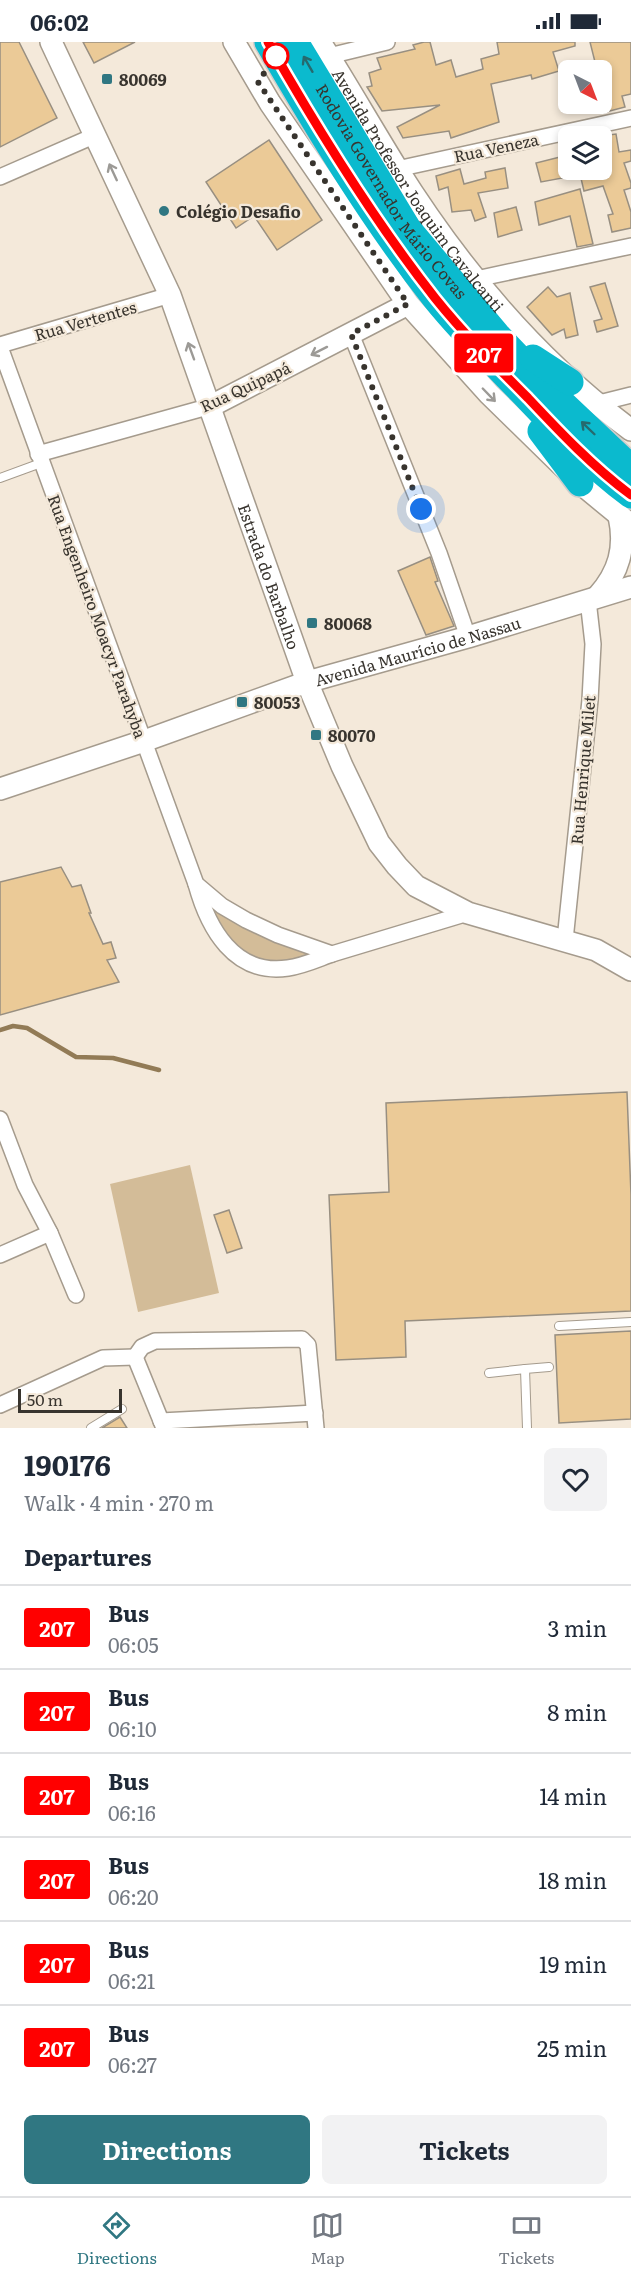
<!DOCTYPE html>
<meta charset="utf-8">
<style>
body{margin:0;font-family:Literata,serif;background:#f2f2f3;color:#1f2937;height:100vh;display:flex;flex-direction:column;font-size:22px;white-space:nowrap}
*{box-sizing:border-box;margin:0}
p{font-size:20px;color:#747a83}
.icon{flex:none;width:33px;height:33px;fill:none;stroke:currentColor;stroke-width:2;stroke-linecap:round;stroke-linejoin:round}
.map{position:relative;height:1386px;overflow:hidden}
.sheet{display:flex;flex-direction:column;background:#fff;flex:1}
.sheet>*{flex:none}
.badge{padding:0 12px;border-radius:4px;font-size:21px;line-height:39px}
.needle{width:39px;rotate:138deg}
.tools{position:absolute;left:558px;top:18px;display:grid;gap:12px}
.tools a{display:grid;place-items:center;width:54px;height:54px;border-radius:9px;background:#fff;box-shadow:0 3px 9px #0003;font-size:30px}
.scale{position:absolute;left:18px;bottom:15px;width:104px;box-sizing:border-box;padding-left:6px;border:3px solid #38342e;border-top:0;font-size:16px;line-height:21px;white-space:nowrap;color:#38342e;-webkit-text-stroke:4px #f4e9da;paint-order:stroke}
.you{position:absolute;width:30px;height:30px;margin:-15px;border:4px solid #fff;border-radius:50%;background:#1a73e8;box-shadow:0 0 0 9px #1a73e833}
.map>.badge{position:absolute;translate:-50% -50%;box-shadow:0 0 0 3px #fff}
h2{padding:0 24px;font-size:22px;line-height:54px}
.round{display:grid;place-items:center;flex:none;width:63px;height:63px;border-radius:9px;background:#f2f2f3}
.overview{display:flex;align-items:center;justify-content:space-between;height:102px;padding:0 24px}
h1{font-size:28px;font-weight:700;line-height:45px}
.button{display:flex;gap:12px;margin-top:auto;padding:12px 24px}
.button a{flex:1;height:69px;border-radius:9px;background:#307782;color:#fff;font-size:24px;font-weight:700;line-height:69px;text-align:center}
.button a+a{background:#f2f2f3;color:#1f2937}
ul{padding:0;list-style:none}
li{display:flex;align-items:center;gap:18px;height:84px;padding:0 24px;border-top:2px solid #e0e1e3}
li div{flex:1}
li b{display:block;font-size:22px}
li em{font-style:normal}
li .badge{min-width:66px;font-weight:700;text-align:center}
.status{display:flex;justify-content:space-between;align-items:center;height:42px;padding:0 30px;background:#fff;direction:ltr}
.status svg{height:16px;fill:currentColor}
.menu{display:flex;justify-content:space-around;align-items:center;height:84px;border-top:2px solid #e0e1e3;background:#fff;font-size:16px;color:#747a83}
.menu a{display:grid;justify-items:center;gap:3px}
.menu .on{color:#307782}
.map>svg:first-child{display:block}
.green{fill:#d3bc98}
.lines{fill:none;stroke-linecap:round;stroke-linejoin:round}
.stream{stroke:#927b56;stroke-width:4.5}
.building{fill:#ebca97;stroke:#988f81;stroke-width:1.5}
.lane-casing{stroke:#a59b8d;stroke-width:10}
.street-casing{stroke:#a59b8d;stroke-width:18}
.secondary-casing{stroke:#a59b8d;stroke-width:24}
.highway-casing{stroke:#cfcecd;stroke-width:30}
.lane{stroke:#fff;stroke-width:8}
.street{stroke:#fff;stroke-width:15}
.secondary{stroke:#fff;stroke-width:21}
.highway{stroke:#0bbace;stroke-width:27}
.oneway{stroke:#266a6e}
.oneway2{stroke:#9c9a96}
.line-casing{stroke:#fff;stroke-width:14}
.line{stroke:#f00;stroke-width:9}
.walk{stroke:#38342e;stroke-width:6;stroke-dasharray:0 10.8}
.stop-dot{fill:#fff;stroke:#f00;stroke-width:3}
.poi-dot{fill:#307782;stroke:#f4e9da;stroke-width:2}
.labels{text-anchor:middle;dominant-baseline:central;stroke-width:4.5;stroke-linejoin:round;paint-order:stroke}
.poi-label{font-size:16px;font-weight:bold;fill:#38342e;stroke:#f4e9da;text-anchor:start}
.street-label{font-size:16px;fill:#38342e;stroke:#f4e9da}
</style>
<div class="status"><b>06:02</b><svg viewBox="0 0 49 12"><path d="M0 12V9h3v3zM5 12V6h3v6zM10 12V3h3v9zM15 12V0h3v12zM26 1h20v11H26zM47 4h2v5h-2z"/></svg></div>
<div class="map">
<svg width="631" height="1386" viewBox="0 0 631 1386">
<rect width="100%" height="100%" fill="#f4e9da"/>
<g class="green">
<path d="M209 858 319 914 302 924 248 917 233 903 216 878Z"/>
<path d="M190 1123 219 1251 138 1270 110 1142Z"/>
</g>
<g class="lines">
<path class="stream" d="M0 988 13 984 27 986 76 1015 113 1016 159 1028"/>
</g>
<g class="building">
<path d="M0 0H19L57 76 0 105Z"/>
<path d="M83 0H135L94 21Z"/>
<path d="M424 0H430L436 23 451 18 456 35 483 27 481 17 499 12 497 0H575V4L553 10 559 29 532 37 531 33 491 42 499 80 451 96 449 89 403 96 397 85 440 63 382 69 367 45 372 44 369 31 381 27 377 16 415 7 413 3Z"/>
<path d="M590 0H631V52L622 54 625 65 602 71V28H597Z"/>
<path d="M616 92 619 110 631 108V119L624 121 631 141V146L624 148 631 170V186L612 190 608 173 613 172 603 144 584 149 579 128H602V94Z"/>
<path d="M269 98 322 178 277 208 254 174 236 186 206 140Z"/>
<path d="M568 113V135L541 140 536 121Z"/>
<path d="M505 126 508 146 478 151 486 175 475 179 471 168 452 170 448 145 439 148 436 134 460 127 464 142 486 136 485 130Z"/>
<path d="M580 147 593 202 577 205 570 174 539 183 535 160Z"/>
<path d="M516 165 522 188 498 195 494 171Z"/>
<path d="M605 241 618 284 597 290 594 279 602 277 590 245Z"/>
<path d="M548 245 557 255 570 251 578 293 566 296 564 287 552 293 527 265Z"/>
<path d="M430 515 438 539 435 540 454 584 426 593 398 529Z"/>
<path d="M61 825 72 845 81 843 91 871H89L103 902 111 900 116 916 107 918 119 940 0 973V840Z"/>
<path d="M627 1050 631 1153V1269L405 1279 406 1315 336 1318 329 1153 389 1150 386 1061Z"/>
<path d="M229 1168 242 1206 227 1211 214 1173Z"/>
<path d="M631 1289V1377L559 1381 555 1293Z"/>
<path d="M120 1375 127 1386H102Z"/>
</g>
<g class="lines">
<g class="lane-casing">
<g id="lane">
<path d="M0 436 41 421"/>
<path d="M559 1284 631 1280"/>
<path d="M489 1331 525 1327"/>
<path d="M91 1386 122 1367"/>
<path d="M527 1386 525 1327 549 1325"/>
</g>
</g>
<g class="street-casing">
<g id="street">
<path d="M329 14 387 0"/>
<path d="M397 127 631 76"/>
<path d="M0 135 96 93"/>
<path d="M476 237 631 204"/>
<path d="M351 292 439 511 468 595"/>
<path d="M0 303 170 253"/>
<path d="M0 305 196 842 222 864 246 878 278 893 332 912 468 871"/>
<path d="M595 362 631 353"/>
<path d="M38 412 211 364"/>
<path d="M196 842C208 886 234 934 288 926 303 924 318 917 332 912"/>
<path d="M565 898 590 658 593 602 588 558"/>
<path d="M0 1077 25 1143 50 1191 76 1253"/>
<path d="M0 1213 50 1191"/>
<path d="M135 1315 142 1305 155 1299 302 1297 308 1303 316 1386"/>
<path d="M135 1315 164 1386"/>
<path d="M0 1363 103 1316 135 1315"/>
<path d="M161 1379 315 1371"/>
</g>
</g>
<g class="secondary-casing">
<g id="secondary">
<path id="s1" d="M51 0 170 253 307 640 342 724 379 801 397 824 416 844 443 858 468 871 596 908 631 928"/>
<path d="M234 0 270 61 408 262 489 352 580 441 631 483"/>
<path id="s2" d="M320 0C346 41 370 83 396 125 458 224 536 318 631 388"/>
<path d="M211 364 408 262"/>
<path d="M598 554C619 530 626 506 619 474"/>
<path id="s3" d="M0 747 144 699 307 640 468 595 631 545"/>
</g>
</g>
<g class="highway-casing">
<g id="highway">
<path d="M268 0C319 88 372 176 435 256 462 290 494 321 525 353 558 388 592 424 631 453"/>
<path id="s4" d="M295 0 408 187 497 293 558 357 631 426"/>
<path d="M533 316 570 340"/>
<path d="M541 389 580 441"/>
</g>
</g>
<use href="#lane" class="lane"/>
<use href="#street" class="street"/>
<use href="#secondary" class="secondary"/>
<use href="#highway" class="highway"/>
</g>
<defs><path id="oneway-shaft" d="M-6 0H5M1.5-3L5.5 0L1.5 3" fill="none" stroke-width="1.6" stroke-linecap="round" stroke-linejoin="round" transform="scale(1.5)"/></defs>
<g class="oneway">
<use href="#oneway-shaft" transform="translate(308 22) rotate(-120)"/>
<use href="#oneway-shaft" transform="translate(588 386) rotate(-136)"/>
</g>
<g class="oneway2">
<use href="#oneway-shaft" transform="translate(113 130) rotate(-115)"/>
<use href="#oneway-shaft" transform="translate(191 309) rotate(-110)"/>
<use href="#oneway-shaft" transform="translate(319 309) rotate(153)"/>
<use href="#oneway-shaft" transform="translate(489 353) rotate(46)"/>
</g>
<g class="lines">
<g class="line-casing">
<path id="line" d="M268 0C318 88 372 176 435 256 463 291 496 324 528 356 560 390 593 425 631 453"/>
</g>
<use href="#line" class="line"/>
<path class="walk" d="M276 14 258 40 408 262 351 292 421 467"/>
</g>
<circle class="stop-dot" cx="276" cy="14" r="12"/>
<g class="poi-dot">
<rect x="101" y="31" width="12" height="12" rx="3"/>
<circle cx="164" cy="169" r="6"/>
<rect x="306" y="575" width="12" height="12" rx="3"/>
<rect x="236" y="654" width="12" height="12" rx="3"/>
<rect x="310" y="687" width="12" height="12" rx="3"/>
</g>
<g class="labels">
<g class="poi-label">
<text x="119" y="37">80069</text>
<text x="176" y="169">Colégio Desafio</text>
<text x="324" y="581">80068</text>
<text x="254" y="660">80053</text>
<text x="328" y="693">80070</text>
</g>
<g class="street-label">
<text transform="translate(496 105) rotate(-12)">Rua Veneza</text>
<text stroke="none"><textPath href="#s2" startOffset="178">Avenida Professor Joaquim Cavalcanti</textPath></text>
<text stroke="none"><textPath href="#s4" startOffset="178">Rodovia Governador Mário Covas</textPath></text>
<text transform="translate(85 278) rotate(-16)">Rua Vertentes</text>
<text transform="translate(245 344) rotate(-25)">Rua Quipapá</text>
<text stroke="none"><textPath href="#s1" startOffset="578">Estrada do Barbalho</textPath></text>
<text transform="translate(98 574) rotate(70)">Rua Engenheiro Moacyr Parahyba</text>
<text stroke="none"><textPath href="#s3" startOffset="440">Avenida Maurício de Nassau</textPath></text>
<text transform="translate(582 728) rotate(-85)">Rua Henrique Milet</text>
</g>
</g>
</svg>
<div class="tools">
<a><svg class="needle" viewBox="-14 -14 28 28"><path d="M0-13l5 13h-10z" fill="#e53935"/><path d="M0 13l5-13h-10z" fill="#747a83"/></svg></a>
<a><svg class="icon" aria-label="layers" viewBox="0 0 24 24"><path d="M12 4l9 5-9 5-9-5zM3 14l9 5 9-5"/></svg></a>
</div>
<div class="scale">50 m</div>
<div class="you" style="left:421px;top:467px"></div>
<b class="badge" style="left:484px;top:311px;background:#f00;color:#fff">207</b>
</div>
<section class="sheet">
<div class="overview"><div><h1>190176</h1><p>Walk · 4 min · 270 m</p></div><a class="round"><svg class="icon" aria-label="heart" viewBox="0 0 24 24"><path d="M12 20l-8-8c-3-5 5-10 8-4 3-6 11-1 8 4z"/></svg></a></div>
<h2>Departures</h2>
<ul>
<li><span class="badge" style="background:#f00;color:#fff">207</span><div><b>Bus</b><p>06:05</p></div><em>3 min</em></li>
<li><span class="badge" style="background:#f00;color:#fff">207</span><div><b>Bus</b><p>06:10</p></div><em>8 min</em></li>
<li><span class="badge" style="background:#f00;color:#fff">207</span><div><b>Bus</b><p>06:16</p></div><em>14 min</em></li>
<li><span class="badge" style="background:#f00;color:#fff">207</span><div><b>Bus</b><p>06:20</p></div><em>18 min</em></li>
<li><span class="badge" style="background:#f00;color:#fff">207</span><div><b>Bus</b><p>06:21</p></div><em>19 min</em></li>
<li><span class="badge" style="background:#f00;color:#fff">207</span><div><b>Bus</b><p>06:27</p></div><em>25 min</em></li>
</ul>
<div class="button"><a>Directions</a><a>Tickets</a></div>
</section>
<nav class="menu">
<a class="on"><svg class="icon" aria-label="directions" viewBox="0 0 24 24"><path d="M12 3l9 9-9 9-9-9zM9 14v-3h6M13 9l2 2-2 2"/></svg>Directions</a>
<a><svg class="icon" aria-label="map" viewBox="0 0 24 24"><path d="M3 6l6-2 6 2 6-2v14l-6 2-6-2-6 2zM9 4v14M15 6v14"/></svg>Map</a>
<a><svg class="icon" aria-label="tickets" viewBox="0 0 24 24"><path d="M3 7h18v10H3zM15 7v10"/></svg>Tickets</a>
</nav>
